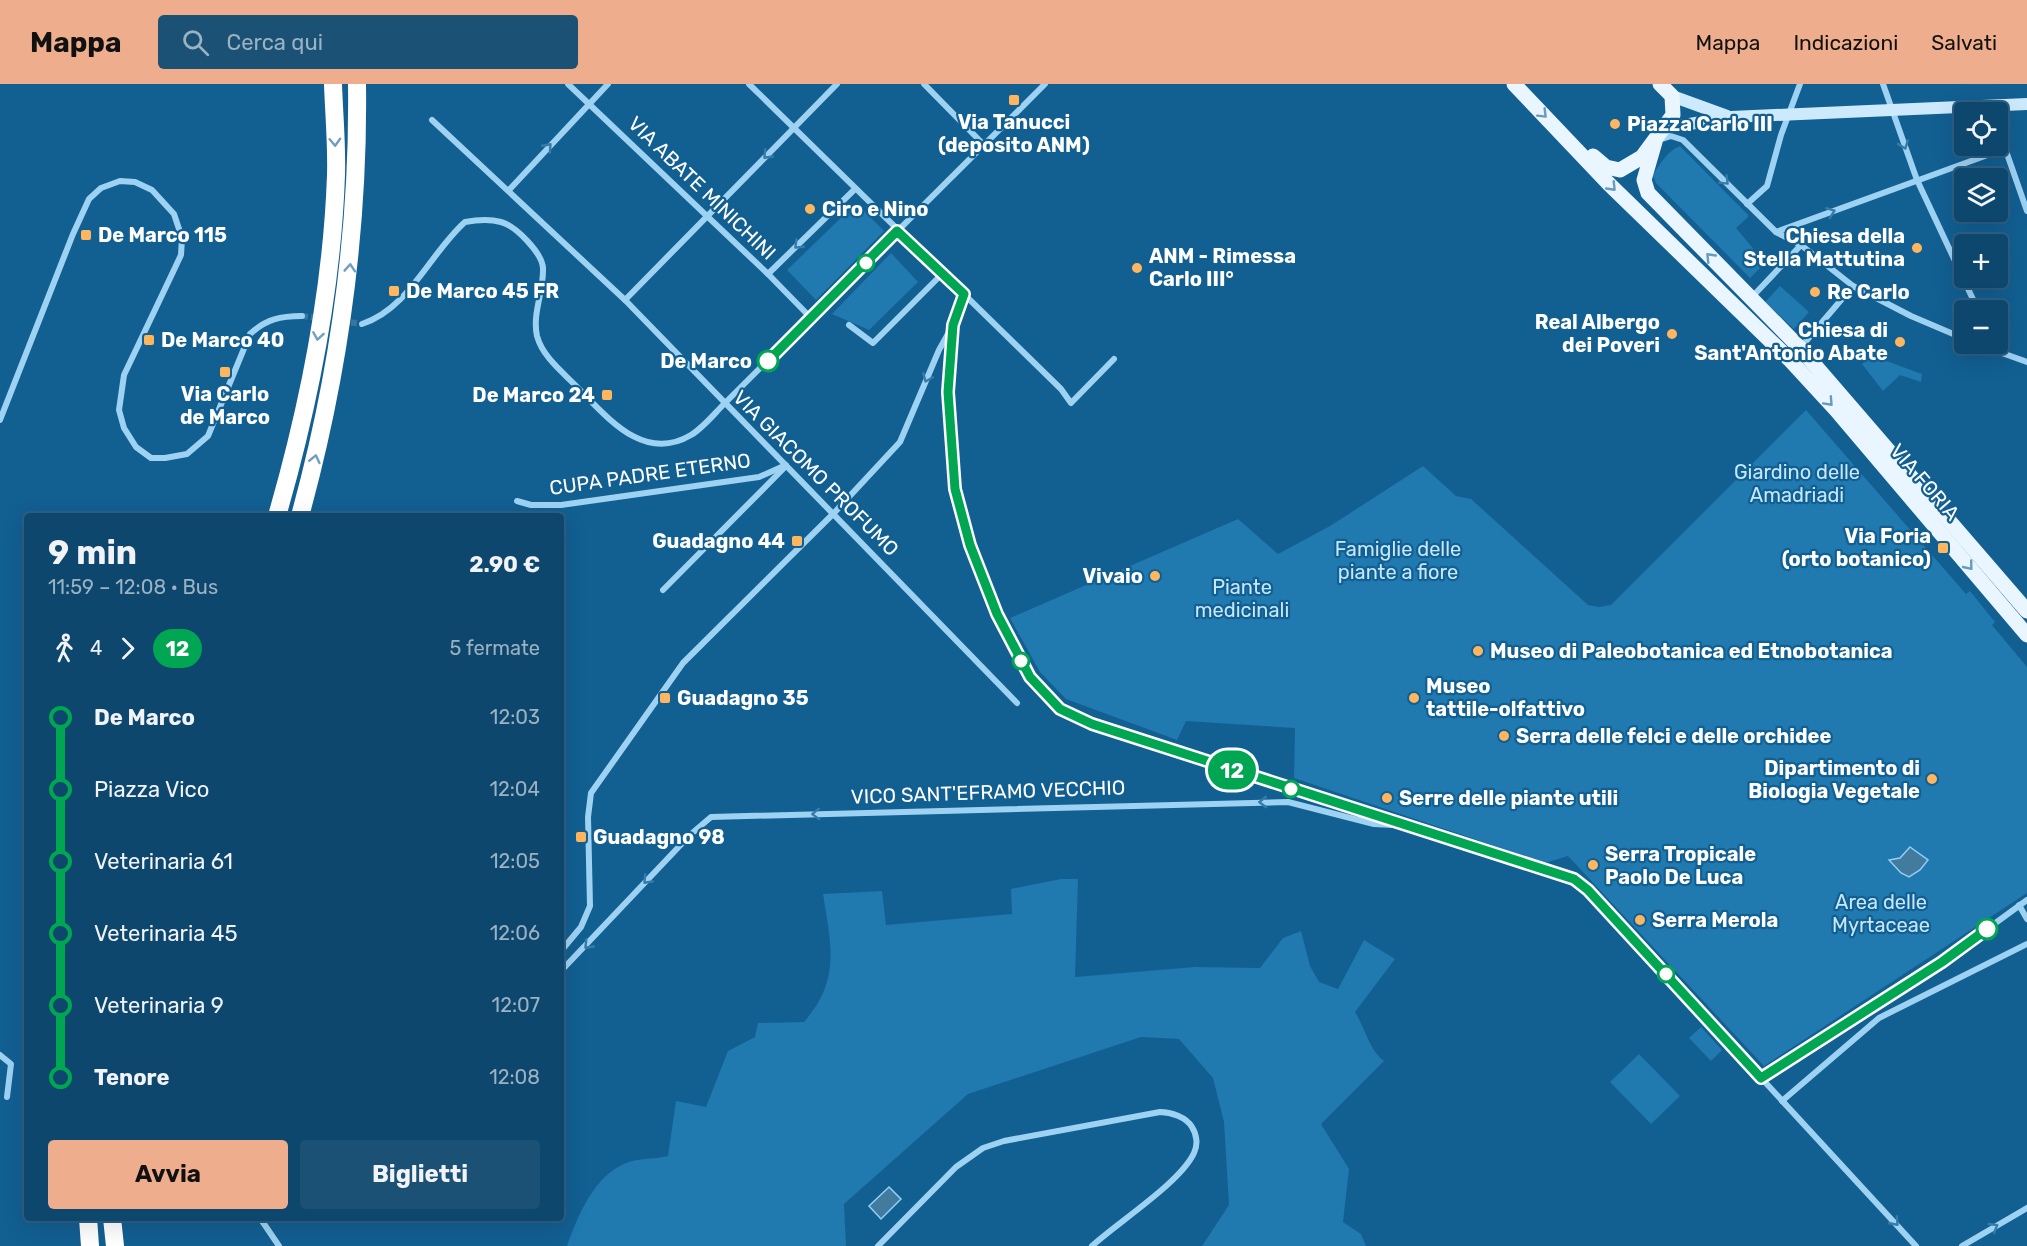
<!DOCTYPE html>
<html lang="it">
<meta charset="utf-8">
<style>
body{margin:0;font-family:Rubik,sans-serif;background:#1c5176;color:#f1f3f6;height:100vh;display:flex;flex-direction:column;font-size:22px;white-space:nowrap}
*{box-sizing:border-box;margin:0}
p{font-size:20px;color:#9bb2c2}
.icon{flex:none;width:33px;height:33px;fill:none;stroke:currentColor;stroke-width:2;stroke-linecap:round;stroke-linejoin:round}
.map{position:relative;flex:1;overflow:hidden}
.details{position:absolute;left:24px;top:429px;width:540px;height:708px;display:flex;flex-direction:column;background:#0e476e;border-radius:6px;box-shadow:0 6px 24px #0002,0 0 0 2px #2e5f81}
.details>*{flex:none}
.badge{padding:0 12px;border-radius:20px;font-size:21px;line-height:39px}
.tools{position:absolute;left:1954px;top:18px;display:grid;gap:12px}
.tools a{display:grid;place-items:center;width:54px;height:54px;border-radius:6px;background:#0e476e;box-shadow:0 6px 24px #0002,0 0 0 2px #2e5f81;font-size:30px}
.map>.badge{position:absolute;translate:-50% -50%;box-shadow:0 0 0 3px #fff}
.legs{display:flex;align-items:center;gap:9px;height:66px;padding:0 24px;font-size:20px}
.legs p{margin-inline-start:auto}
.summary{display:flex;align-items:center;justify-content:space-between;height:102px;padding:0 24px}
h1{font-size:33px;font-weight:700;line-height:45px}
.cta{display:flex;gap:12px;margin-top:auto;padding:12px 24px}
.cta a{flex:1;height:69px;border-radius:6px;background:#eead8d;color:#111;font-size:24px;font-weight:700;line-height:69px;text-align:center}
.cta a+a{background:#1c5176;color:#f1f3f6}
ul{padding:0 24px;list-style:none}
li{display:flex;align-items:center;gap:21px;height:72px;font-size:22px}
li i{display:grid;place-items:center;width:9px;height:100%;margin:0 8px;background:currentColor}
li i::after{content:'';width:15px;height:15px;margin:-8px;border:4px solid;border-radius:50%;background:#0e476e}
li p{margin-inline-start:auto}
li:first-child i{background:linear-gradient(#0000 50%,currentColor 0)}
li:last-child i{background:linear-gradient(currentColor 50%,#0000 0)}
header{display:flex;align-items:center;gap:36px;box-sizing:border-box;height:84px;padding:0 30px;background:#eead8d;color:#111}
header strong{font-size:28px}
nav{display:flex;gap:33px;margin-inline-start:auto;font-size:21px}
.search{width:420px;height:54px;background:#1c5176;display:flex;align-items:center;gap:15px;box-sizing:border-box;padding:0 21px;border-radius:6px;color:#9bb2c2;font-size:22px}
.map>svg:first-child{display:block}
.green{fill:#2079af}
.water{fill:#437b9f;stroke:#90d0f6;stroke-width:1.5}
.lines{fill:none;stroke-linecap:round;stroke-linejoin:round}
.street-tunnel{stroke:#3677a2;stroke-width:6;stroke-dasharray:6 3;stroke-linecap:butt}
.street{stroke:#9ed2f2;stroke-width:6}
.secondary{stroke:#cdeafc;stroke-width:12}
.primary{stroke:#e9f5ff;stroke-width:15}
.highway{stroke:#fff;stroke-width:18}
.highway-bridge{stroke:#fff;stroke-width:18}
.oneway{stroke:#689bbe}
.oneway2{stroke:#719fbe}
.oneway3{stroke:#357caa}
.line-1-casing{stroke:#fff;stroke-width:14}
.line-1{stroke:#00a651;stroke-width:9}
.poi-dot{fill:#ffb65f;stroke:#125f92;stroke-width:2}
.stop-1-dot{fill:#fff;stroke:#00a651;stroke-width:3}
.labels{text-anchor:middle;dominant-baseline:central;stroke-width:4.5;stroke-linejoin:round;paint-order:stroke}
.poi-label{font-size:20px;font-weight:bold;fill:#fff;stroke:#125f92;text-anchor:start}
.street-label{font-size:20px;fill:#fff;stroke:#125f92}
.stop-label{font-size:20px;font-weight:bold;fill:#fff;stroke:#125f92;text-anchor:end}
.park-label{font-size:20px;fill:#c5e8fd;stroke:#125f92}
</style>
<header>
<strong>Mappa</strong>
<div class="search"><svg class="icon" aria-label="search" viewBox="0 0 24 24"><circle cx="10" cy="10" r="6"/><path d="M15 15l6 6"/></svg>Cerca qui</div>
<nav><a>Mappa</a><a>Indicazioni</a><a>Salvati</a></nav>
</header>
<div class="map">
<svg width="2027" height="1162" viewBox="0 0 2027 1162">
<rect width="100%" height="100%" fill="#125f92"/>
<g class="green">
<path d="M1680 62 1749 132 1736 144 1765 179 1750 194 1656 99 1653 92C1658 81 1669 66 1680 62Z"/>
<path d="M850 125H862L884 147 816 216 787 186Z"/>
<path d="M891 169 918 198 869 246 832 230Z"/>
<path d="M1780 202 1809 228 1794 245 1765 218Z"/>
<path d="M1873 272 1922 290 1921 298 1900 291 1883 307 1862 280Z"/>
<path d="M1806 326 1966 510 1970 507 1995 538 1992 541 2027 583V809L1764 982 1568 772 1545 779 1294 694 1295 644 1186 637 1177 656 1066 615 1040 588 1010 534 1238 435 1278 470 1330 442 1423 382 1456 412 1471 415 1588 521 1599 523 1611 521Z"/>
<path d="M1061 795H1078L1075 893 1195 883 1260 884 1283 854 1301 847 1310 882 1319 898 1338 905 1364 856 1395 875 1355 928C1365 944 1370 967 1384 977L1321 1040 1349 1085 1343 1138 1361 1150 1366 1162H1202L1229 1121 1224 1038 1213 994 1179 955 1141 953 968 1010 844 1120 846 1162H567C578 1131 594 1092 626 1079 638 1074 655 1075 668 1072L676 1017 706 1023 728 967 755 953 758 939 804 938C841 896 831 861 823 810L882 807 886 841 1012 830 1011 805Z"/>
<path d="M1701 943 1722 966 1711 977 1689 954Z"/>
<path d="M1639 970 1680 1012 1651 1040 1610 998Z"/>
</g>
<g class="water">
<path d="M1910 763 1928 776 1920 786 1909 793 1901 789 1889 776 1900 774Z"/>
<path d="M889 1103 901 1115 881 1135 869 1122Z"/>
</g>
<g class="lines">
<g class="street-tunnel">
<path d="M302 232 320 234"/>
<path d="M342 237 362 240"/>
</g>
<g class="street">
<path d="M568 0 768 190 811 234"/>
<path d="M749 0 1061 305 1071 319 1114 275"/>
<path d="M924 0 984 61"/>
<path d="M1883 0 1917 96 1978 226"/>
<path d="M432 36 625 216 1017 619"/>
<path d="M1998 44 2027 127"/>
<path d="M1659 56 1671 52 1683 56 1776 148 1801 161 1853 202 1911 232 1965 255"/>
<path d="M509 106 608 0"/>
<path d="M1747 120 1767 102 1781 51 1800 0"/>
<path d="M1776 148 2004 65"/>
<path d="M768 190 855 105"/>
<path d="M1752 213 1801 161"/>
<path d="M625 216 837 0"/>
<path d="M362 240C409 225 430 169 465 138 476 136 490 135 501 138 516 142 542 169 543 184 544 207 532 229 537 252 543 274 564 289 579 305 608 334 644 379 691 351 703 344 714 330 724 320L1045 0"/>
<path d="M849 241 873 259 943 189"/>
<path d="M953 241C947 295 946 351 955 405 966 467 1010 584 1059 624 1068 631 1082 635 1092 640L1574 795 1588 806 1916 1162"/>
<path d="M1977 260 2027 278"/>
<path d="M1801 263 1853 202"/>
<path d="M0 336 73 150 89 115 101 104 120 97 135 98 152 106 174 130 182 154 181 171 173 188 124 291 119 326 124 344 136 363 151 374H165L187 370 208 352 250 250C266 235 281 232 302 232"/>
<path d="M517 417 531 421H561L759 393 786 381"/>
<path d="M663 506 784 384"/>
<path d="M2019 821 2027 835"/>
<path d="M561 867 581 843 590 822 588 733 591 709 683 579 834 429 900 358 939 266 953 241 964 210"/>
<path d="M561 887 690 751 711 733 1288 718 1374 740 1393 741"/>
<path d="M0 971 11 980 7 1013"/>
<path d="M1762 994 1942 878 2027 816"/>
<path d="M1782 1017 1879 934 2027 860"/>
<path d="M260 1134 279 1162"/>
<path d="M878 1162 956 1083 983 1064 1004 1057 1160 1028C1171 1028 1186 1033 1192 1043 1197 1051 1198 1061 1194 1069 1180 1099 1118 1138 1092 1162"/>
<path d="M1962 1162 2027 1124"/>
</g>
<g class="secondary">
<path d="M1672 12 1727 32"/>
<path d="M1666 44 1731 33 2027 20"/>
</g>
<g class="primary">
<path d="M1514 0 1609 100 1789 275 1836 326 2027 551"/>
<path d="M1655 58 1644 96 1648 109 1800 264 2027 527"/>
<path d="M1593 72 1606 83 1620 86 1642 73 1673 31 1672 12 1660 0"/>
</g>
<g class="highway">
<path d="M88 1134 90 1162"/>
<path d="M112 1134 115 1162"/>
</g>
<g class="highway-bridge">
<path d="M277 432C309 321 332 207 336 91 337 61 334 30 333 0"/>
<path d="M300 432C339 290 359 147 357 0"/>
</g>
</g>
<defs><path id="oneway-chevron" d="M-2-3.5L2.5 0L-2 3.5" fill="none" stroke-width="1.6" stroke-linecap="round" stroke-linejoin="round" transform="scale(1.5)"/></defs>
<g class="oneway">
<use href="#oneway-chevron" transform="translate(1543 30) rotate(45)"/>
<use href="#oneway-chevron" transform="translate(1612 103) rotate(46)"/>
<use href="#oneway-chevron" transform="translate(1710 173) rotate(-134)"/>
<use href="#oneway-chevron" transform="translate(1829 318) rotate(47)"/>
<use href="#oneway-chevron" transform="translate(1969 482) rotate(51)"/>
</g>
<g class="oneway2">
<use href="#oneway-chevron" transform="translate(335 58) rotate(88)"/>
<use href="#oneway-chevron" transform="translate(350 184) rotate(-86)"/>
<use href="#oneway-chevron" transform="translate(318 252) rotate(99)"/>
<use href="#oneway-chevron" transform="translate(315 375) rotate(-77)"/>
</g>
<g class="oneway3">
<use href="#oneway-chevron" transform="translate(1904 61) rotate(70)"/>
<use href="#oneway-chevron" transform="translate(548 63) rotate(-48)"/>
<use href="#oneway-chevron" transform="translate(767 71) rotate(134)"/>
<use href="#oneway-chevron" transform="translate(1725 97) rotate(45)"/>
<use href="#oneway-chevron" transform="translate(1831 128) rotate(-20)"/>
<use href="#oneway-chevron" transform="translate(798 161) rotate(136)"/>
<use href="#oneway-chevron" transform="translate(927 294) rotate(113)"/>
<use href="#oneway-chevron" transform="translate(1263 718) rotate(179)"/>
<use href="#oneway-chevron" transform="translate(816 730) rotate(178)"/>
<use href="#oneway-chevron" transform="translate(647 796) rotate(133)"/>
<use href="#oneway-chevron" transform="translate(588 861) rotate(134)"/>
<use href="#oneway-chevron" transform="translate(1895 1138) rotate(48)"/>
<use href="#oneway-chevron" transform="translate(1994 1143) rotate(-30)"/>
</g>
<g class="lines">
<g class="line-1-casing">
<path id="line-1" d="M768 277 897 147 964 210 953 241 948 308 955 405 970 461 997 530 1030 593 1060 625 1092 640 1574 795 1588 806 1761 994 1942 878 1987 845"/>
</g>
<use href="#line-1" class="line-1"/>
</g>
<g class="poi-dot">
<rect x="1008" y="10" width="12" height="12" rx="3"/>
<circle cx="1615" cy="40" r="6"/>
<circle cx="810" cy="125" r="6"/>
<rect x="80" y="145" width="12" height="12" rx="3"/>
<circle cx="1917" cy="164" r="6"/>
<circle cx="1137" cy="184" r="6"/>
<rect x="388" y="201" width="12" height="12" rx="3"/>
<circle cx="1815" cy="208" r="6"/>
<circle cx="1672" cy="250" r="6"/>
<rect x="143" y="250" width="12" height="12" rx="3"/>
<circle cx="1900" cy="258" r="6"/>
<rect x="219" y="282" width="12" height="12" rx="3"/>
<rect x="601" y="305" width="12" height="12" rx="3"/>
<rect x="791" y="451" width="12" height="12" rx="3"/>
<rect x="1937" y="458" width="12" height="12" rx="3"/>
<circle cx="1155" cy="492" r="6"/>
<circle cx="1478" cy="567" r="6"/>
<rect x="659" y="608" width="12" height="12" rx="3"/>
<circle cx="1414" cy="614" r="6"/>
<circle cx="1504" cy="652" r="6"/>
<circle cx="1932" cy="695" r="6"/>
<circle cx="1387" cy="714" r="6"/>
<rect x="575" y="747" width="12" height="12" rx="3"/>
<circle cx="1593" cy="781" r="6"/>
<circle cx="1640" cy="836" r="6"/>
</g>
<g class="stop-1-dot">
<circle cx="866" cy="179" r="8"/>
<circle cx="768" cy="277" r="10"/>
<circle cx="1021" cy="577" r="8"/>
<circle cx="1291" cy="705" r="8"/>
<circle cx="1987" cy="845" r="10"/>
<circle cx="1666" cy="890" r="8"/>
</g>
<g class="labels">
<g class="poi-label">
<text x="1014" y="38" text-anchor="middle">Via Tanucci<tspan x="1014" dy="23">(deposito ANM)</tspan></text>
<text x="1627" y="40">Piazza Carlo III</text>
<text x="822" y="125">Ciro e Nino</text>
<text x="98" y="151">De Marco 115</text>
<text x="1905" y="152" text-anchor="end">Chiesa della<tspan x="1905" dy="23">Stella Mattutina</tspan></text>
<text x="1149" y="172">ANM - Rimessa<tspan x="1149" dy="23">Carlo III°</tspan></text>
<text x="406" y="207">De Marco 45 FR</text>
<text x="1827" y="208">Re Carlo</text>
<text x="1660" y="238" text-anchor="end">Real Albergo<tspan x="1660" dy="23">dei Poveri</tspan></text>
<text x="1888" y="246" text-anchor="end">Chiesa di<tspan x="1888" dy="23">Sant'Antonio Abate</tspan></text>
<text x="161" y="256">De Marco 40</text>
<text x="225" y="310" text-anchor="middle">Via Carlo<tspan x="225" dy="23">de Marco</tspan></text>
<text x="595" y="311" text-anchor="end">De Marco 24</text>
<text x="1931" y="452" text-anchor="end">Via Foria<tspan x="1931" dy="23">(orto botanico)</tspan></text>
<text x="785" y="457" text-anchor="end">Guadagno 44</text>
<text x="1143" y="492" text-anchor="end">Vivaio</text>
<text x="1490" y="567">Museo di Paleobotanica ed Etnobotanica</text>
<text x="1426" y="602">Museo<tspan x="1426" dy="23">tattile-olfattivo</tspan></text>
<text x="677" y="614">Guadagno 35</text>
<text x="1516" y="652">Serra delle felci e delle orchidee</text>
<text x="1920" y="684" text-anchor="end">Dipartimento di<tspan x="1920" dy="23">Biologia Vegetale</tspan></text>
<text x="1399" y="714">Serre delle piante utili</text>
<text x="593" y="753">Guadagno 98</text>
<text x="1605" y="770">Serra Tropicale<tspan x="1605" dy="23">Paolo De Luca</tspan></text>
<text x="1652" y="836">Serra Merola</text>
</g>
<g class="street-label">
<text transform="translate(702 104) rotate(44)">VIA ABATE MINICHINI</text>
<text transform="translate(816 389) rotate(45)">VIA GIACOMO PROFUMO</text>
<text transform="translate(650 390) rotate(-8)">CUPA PADRE ETERNO</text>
<text transform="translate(1925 398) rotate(49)">VIA FORIA</text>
<text transform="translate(988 708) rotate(-2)">VICO SANT'EFRAMO VECCHIO</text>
</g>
<g class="stop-label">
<text x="752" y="277">De Marco</text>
</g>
<g class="park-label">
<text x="1797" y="388">Giardino delle<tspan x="1797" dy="23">Amadriadi</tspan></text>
<text x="1398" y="465">Famiglie delle<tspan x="1398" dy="23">piante a fiore</tspan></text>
<text x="1242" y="503">Piante<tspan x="1242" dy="23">medicinali</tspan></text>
<text x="1881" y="818">Area delle<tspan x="1881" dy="23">Myrtaceae</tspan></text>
</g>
</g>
</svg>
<div class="tools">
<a><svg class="icon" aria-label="locate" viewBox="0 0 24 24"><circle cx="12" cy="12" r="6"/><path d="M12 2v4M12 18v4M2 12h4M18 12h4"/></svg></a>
<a><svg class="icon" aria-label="layers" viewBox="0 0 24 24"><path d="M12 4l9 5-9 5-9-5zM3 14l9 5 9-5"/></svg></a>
<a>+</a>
<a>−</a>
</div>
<b class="badge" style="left:1232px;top:686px;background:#00a651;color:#fff">12</b>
<section class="details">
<div class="summary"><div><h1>9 min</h1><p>11:59 – 12:08 · Bus</p></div><b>2.90 €</b></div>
<div class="legs"><svg class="icon" aria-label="walk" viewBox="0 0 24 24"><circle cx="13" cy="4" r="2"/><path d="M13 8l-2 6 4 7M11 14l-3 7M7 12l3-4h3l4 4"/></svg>4<svg class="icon" aria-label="forward" viewBox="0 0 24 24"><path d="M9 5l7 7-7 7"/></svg><b class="badge" style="background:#00a651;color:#fff">12</b><p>5 fermate</p></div>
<ul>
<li><i style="color:#00a651"></i><b>De Marco</b><p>12:03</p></li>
<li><i style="color:#00a651"></i><span>Piazza Vico</span><p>12:04</p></li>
<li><i style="color:#00a651"></i><span>Veterinaria 61</span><p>12:05</p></li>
<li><i style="color:#00a651"></i><span>Veterinaria 45</span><p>12:06</p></li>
<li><i style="color:#00a651"></i><span>Veterinaria 9</span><p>12:07</p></li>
<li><i style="color:#00a651"></i><b>Tenore</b><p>12:08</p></li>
</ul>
<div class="cta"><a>Avvia</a><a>Biglietti</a></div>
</section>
</div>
